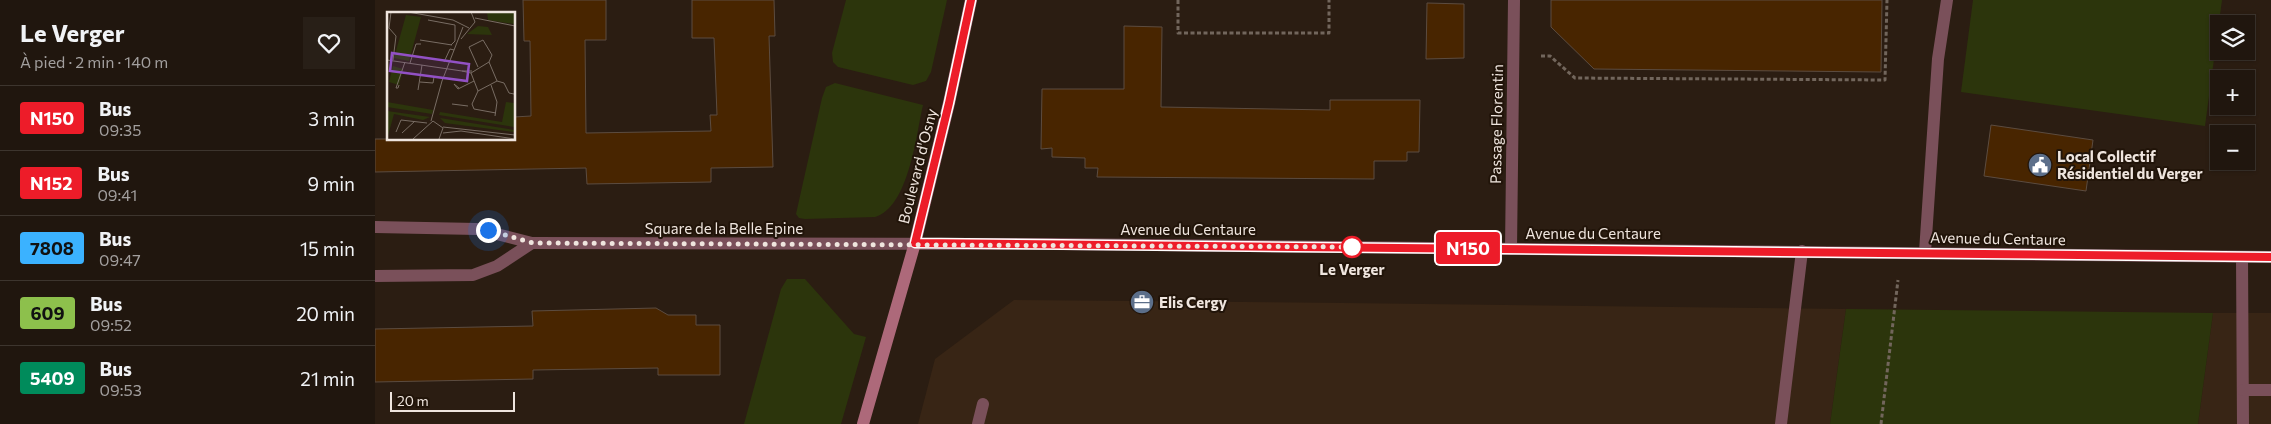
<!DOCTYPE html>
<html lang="fr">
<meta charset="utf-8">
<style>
body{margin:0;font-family:Commissioner,sans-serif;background:#281f17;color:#f1f3f6;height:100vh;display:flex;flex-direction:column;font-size:19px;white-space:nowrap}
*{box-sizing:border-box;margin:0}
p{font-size:16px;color:#a29f9e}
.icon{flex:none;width:28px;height:28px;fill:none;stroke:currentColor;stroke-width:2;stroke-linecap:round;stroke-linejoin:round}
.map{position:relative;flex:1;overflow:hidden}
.panel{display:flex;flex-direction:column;background:#20160e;width:375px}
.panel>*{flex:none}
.badge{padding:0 10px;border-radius:4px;font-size:18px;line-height:32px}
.fabs{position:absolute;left:1835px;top:15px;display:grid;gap:10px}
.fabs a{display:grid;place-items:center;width:45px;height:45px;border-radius:0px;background:#20160e;box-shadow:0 1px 4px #0004,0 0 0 1px #3d352e;font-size:25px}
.scale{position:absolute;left:15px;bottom:12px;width:125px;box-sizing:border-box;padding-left:5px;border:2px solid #efe5de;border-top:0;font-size:14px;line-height:18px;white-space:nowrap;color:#efe5de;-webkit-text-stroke:4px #211409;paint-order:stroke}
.you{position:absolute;width:25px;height:25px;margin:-12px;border:4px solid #fff;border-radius:50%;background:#1a73e8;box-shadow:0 0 0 8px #1a73e833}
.map>.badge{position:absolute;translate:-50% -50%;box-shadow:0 0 0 2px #fff}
.round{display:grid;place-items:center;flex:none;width:52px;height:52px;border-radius:0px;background:#281f17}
.head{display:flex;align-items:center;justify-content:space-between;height:85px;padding:0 20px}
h1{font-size:24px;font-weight:700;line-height:38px}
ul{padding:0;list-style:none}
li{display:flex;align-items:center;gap:15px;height:65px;padding:0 20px;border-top:1px solid #3d352e}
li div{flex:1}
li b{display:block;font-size:19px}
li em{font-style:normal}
li .badge{min-width:55px;font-weight:700;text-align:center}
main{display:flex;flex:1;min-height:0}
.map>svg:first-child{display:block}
.built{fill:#382515}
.green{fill:#2c350c}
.building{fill:#482500;stroke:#5c4c40}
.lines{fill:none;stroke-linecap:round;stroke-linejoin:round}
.path{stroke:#72665c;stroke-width:3;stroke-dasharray:4 2.5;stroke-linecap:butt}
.service{stroke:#7a505a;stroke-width:12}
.minor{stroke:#7a505a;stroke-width:12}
.secondary{stroke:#ad697a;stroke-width:12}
.line-casing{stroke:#fff;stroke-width:11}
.line{stroke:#ed1c29;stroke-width:8}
.walk{stroke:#efe5de;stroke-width:5;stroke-dasharray:0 9}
.stop-dot{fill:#fff;stroke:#ed1c29;stroke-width:2.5}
.labels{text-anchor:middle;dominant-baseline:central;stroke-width:4;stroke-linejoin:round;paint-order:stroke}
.street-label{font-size:15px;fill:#efe5de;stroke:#211409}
.poi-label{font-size:15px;font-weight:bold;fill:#efe5de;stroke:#211409;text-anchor:start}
.stop-label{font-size:15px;font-weight:bold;fill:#efe5de;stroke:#211409}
.inset-road{fill:none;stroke:#796d64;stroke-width:1}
.view{fill:#9251c5;fill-opacity:0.15;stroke:#9251c5;stroke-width:2.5}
.inset-edge{fill:none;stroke:#efe5de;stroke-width:2.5}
</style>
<main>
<section class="panel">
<div class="head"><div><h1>Le Verger</h1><p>À pied · 2 min · 140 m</p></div><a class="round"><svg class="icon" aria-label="heart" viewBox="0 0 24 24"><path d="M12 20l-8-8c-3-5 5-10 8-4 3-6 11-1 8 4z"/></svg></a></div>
<ul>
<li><span class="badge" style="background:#ed1c29;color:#fff">N150</span><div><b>Bus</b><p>09:35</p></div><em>3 min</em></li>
<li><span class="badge" style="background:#ed1c29;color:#fff">N152</span><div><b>Bus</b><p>09:41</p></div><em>9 min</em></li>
<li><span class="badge" style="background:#3bb2ff;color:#111">7808</span><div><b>Bus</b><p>09:47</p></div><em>15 min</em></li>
<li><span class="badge" style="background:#8dc04c;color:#111">609</span><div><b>Bus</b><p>09:52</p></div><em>20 min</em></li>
<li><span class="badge" style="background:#008b5b;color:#fff">5409</span><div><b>Bus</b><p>09:53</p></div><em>21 min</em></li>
</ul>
</section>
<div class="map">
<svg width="1896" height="424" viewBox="0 0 1896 424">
<rect width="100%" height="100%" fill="#2b1d12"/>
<g class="built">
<path d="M639 300 969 303 1471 309 1455 424H543L560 359Z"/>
<path d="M1838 313H1896V424H1823Z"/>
</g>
<g class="green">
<path d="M471 0H572L556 72 551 81 538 85 463 67 458 62 457 53Z"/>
<path d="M1598 0H1847L1830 126 1586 92Z"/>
<path d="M460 83 548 105C541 135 534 207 500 217L430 219 424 218 421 214 447 98 451 87Z"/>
<path d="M412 279H430L479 334 491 337 466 424H369L406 289Z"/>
<path d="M1471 309 1838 313 1823 424H1455Z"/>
</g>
<g class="building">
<path d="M148 0H231V40H210L211 133 336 131 335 115H342L339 38H317V0H399L400 36H394L398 167 336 168V182L212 184 211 168 0 172V139H139V117L156 116 155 41H149Z"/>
<path d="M1176 0H1507L1506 72 1219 69 1176 27Z"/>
<path d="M1052 3 1089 4V58L1051 59Z"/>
<path d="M749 26 787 27 786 107 955 110V100H1045L1044 152H1032V161H999V179L722 177 723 168H710V158L677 157V148L666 149 667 89H749Z"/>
<path d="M1616 125 1718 140 1711 191 1609 176Z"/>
<path d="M281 308 293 315H321V325H345V375H283V368L158 370V379L0 382V329L158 326 157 311Z"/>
</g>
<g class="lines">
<g class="path">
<path d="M803 0V33H954V0"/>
<path d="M1166 56H1175L1200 78 1510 80 1512 0"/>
<path d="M1506 424 1523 280"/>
</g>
<g class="service">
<path d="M1136 249 1139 0"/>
<path d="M1867 257 1868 424"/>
<path d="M1868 390H1896"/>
<path d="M603 424 608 404"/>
<path d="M1406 424 1427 251"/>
</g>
<g class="minor">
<path d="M0 227 102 229 157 243 122 266 98 275 0 276"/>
<path d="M157 243 678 244 1896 257"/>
<path d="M1550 252 1563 59 1572 0"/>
</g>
<path class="secondary" d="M488 424 540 243 574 103 596 0"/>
</g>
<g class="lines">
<g class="line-casing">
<path id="line" d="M596 0 574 103 540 243 1896 257"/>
</g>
<use href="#line" class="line"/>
<path class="walk" d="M113 230 158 243 981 247H977"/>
</g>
<defs>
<g id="civic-disc" transform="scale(1.25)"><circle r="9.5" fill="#5c6f8a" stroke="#211409"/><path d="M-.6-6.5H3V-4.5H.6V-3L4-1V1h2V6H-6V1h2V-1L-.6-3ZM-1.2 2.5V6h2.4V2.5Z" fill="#fff"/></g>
<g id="office-disc" transform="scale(1.25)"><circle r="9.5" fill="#5c6f8a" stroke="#211409"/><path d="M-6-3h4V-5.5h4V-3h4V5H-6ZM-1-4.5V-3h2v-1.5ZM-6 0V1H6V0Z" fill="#fff"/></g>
</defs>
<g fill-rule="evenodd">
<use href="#civic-disc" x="1665" y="165"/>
<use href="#office-disc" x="767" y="302"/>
</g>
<circle class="stop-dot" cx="977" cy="247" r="10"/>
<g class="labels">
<g class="street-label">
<text transform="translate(1121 124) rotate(-89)">Passage Florentin</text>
<text transform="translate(542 166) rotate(-76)">Boulevard d'Osny</text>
<text x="349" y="228">Square de la Belle Epine</text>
<text x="813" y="229">Avenue du Centaure</text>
<text x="1218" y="233">Avenue du Centaure</text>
<text transform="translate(1623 238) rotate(1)">Avenue du Centaure</text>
</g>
<g class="poi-label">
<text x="1682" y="156">Local Collectif<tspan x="1682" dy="17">Résidentiel du Verger</tspan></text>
<text x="784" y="302">Elis Cergy</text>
</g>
<g class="stop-label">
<text x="977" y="269">Le Verger</text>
</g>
</g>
<g transform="translate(12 12)">
<rect width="128" height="128" fill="#2b1d12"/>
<path d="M100 0H127V12L101 8ZM19 3 34 5 22 49 7 46ZM91 14 101 15 105 23 80 22ZM6 54 16 57 12 73 2 70ZM0 90 46 98 45 102 0 95ZM119 90 127 91V115L52 103 53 100 115 110ZM0 99 43 105 36 108 7 102 0 127ZM53 106 127 118V120L58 111Z" fill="#2c350c"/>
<path class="inset-road" d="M4 0 2 16 9 24 6 48M21 0 66 8 82 16M88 6 128 14M41 8 68 13V29L64 33M74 27 88 10 84 0M33 28 65 33M0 48 75 59M57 50 63 37 67 38M102 50 110 69 91 79 84 61ZM23 51 29 32H34M91 55 82 35 96 28 105 43 102 50M84 61 75 59H85M110 69 117 71 122 81 127 82M33 70 46 71 47 65M12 73 11 76H9L18 50M104 73 110 90 108 104M72 76 67 72 71 77 87 69M31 78 35 53M91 79 85 92 87 97 109 101M65 92 81 94M44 109 55 69 76 15M56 115 128 123M9 120 14 108 40 111M15 121 28 109M56 121 74 119 128 127M26 127 46 109 56 116 52 127"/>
<path class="view" d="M5 41 82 52 80 69 3 59Z"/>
<rect width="128" height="128" class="inset-edge"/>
</g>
</svg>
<div class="fabs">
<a><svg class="icon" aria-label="layers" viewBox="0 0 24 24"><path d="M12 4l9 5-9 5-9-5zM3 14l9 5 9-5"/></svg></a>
<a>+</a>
<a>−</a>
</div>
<div class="scale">20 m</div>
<div class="you" style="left:113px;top:230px"></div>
<b class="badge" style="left:1093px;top:248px;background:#ed1c29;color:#fff">N150</b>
</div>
</main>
